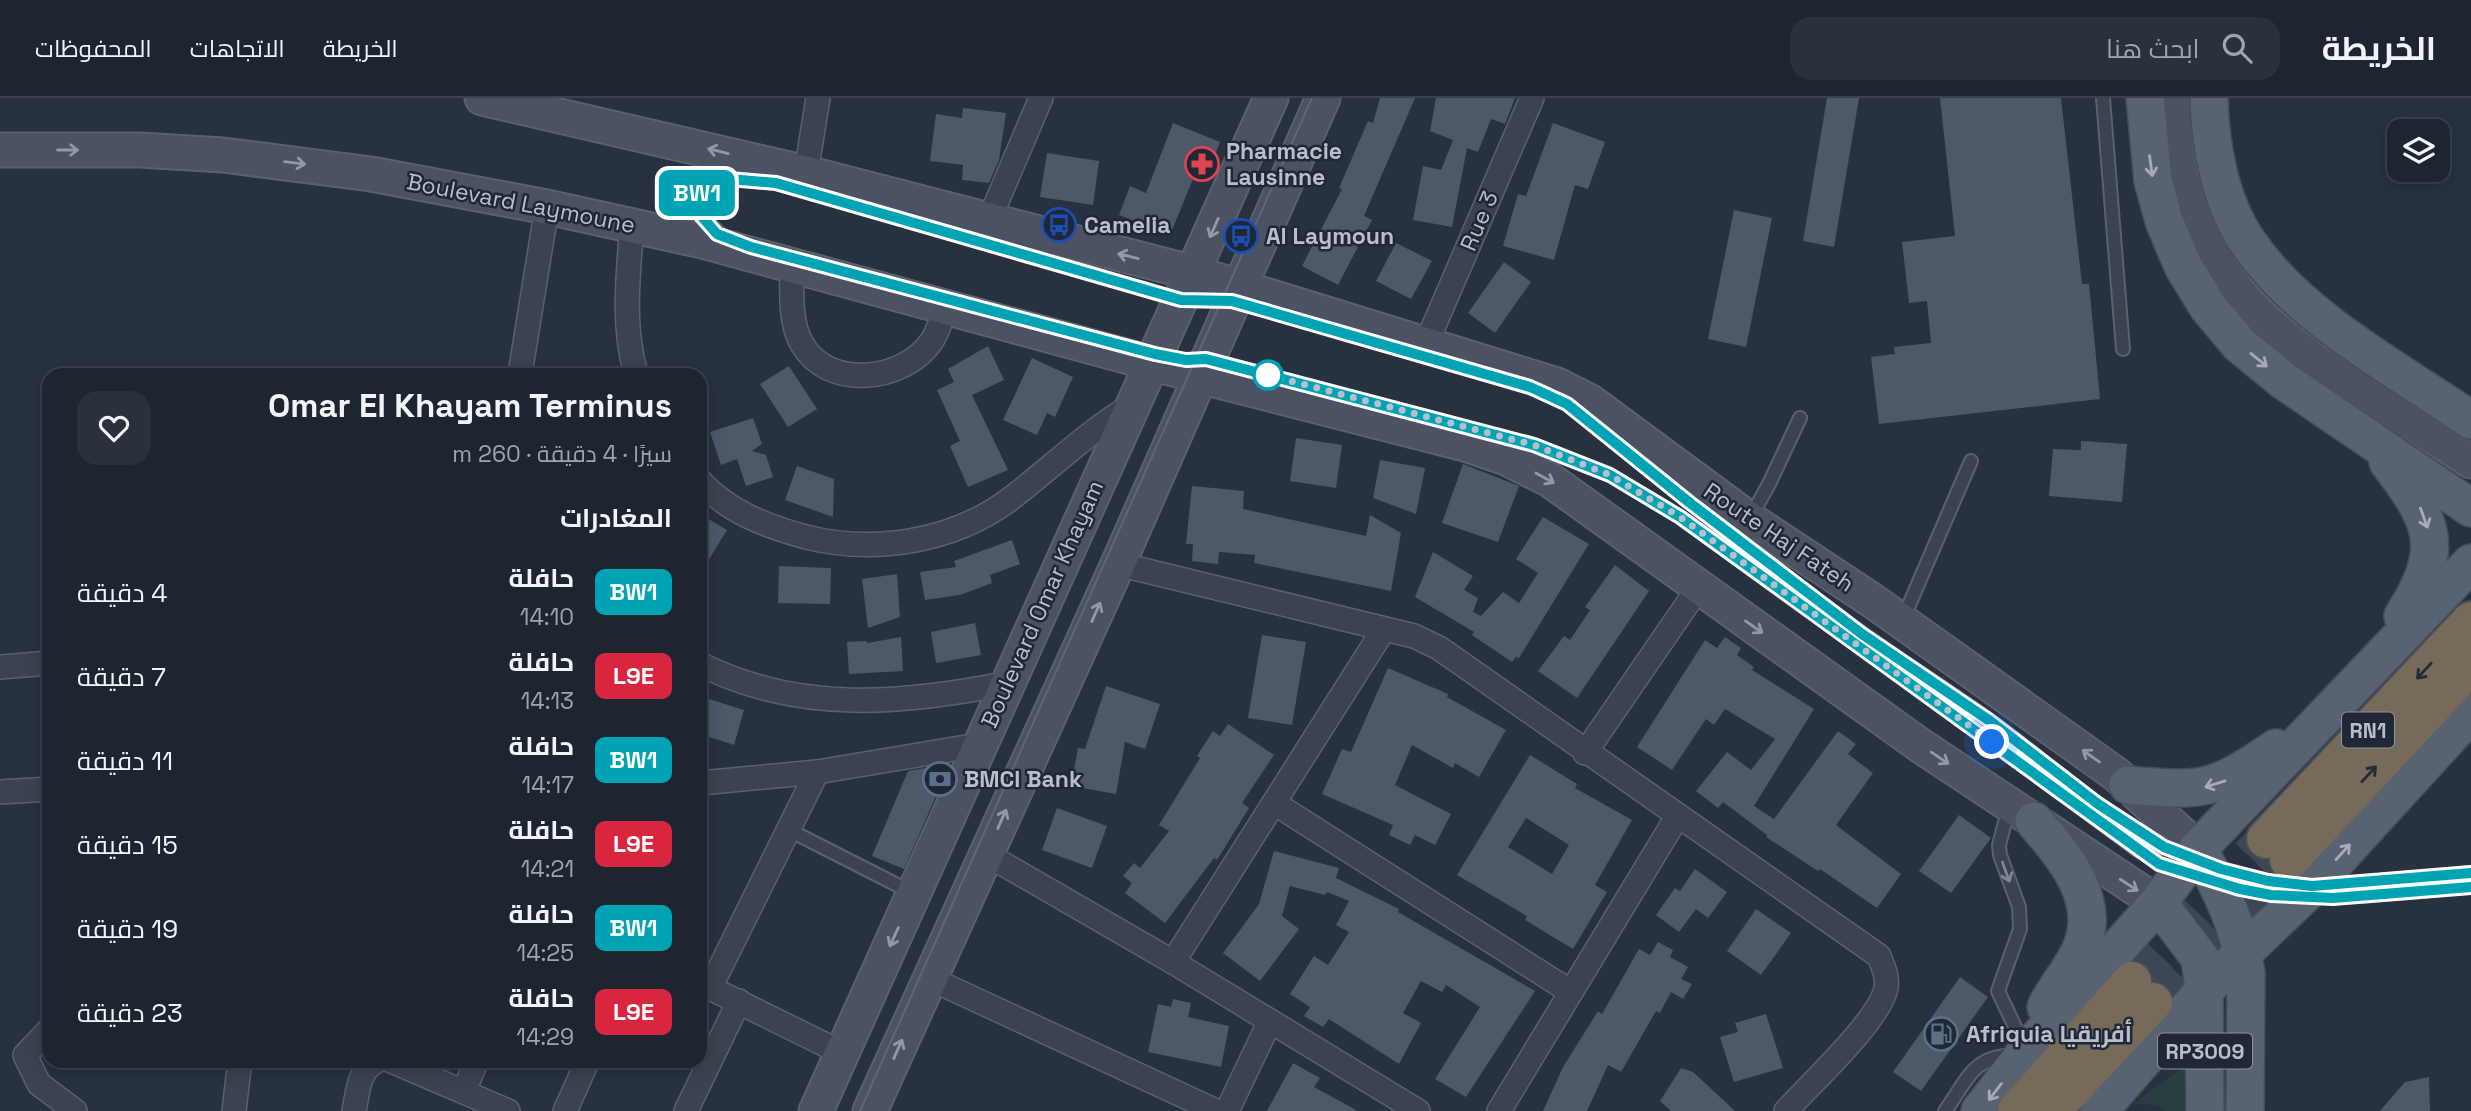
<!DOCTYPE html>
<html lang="ar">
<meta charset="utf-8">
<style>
body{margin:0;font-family:"Space Grotesk",Cairo,sans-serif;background:#2a313c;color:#f1f3f6;direction:rtl;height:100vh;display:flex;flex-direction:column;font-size:26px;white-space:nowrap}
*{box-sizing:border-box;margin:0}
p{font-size:23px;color:#a0a5ab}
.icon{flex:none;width:38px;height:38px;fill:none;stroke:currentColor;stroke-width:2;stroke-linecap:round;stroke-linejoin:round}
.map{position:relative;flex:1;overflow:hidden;direction:ltr}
.sheet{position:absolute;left:42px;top:270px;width:665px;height:700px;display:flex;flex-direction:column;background:#1d2530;border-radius:21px;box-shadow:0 4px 18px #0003,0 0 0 2px #3b424c;direction:rtl}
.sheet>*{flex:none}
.badge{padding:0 14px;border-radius:10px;font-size:24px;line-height:46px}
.fabs{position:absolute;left:2387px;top:21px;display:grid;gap:14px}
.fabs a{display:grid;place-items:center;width:63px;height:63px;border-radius:14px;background:#1d2530;box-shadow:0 4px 18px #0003,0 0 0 2px #3b424c;font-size:35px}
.you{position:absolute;width:35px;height:35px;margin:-18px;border:5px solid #fff;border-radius:50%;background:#1a73e8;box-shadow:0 0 0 10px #1a73e833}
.map>.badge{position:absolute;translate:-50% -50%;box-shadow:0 0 0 4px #fff}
h2{padding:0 35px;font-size:26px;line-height:63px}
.round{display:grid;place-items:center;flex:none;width:74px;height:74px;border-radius:21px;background:#2a313c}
.head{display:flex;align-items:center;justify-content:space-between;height:119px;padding:0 35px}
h1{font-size:33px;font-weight:600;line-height:52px}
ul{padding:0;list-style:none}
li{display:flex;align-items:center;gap:21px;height:84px;padding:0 35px}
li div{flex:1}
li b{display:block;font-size:26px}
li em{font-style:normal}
li .badge{min-width:77px;font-weight:700;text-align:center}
header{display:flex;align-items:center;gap:42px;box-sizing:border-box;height:98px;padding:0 35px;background:#1d2530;border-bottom:2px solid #3b424c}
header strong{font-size:33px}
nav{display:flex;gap:38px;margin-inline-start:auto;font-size:24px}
.search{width:490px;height:63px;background:#2a313c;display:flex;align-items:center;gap:18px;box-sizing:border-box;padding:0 24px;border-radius:21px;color:#a0a5ab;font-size:26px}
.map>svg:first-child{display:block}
.green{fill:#293e41}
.building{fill:#4d5869;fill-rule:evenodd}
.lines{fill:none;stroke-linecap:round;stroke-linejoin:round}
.highway-tunnel{stroke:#3d4655;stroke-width:38;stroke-dasharray:38 19;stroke-linecap:butt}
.lane-casing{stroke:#59616d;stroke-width:16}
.street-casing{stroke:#59616d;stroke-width:26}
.secondary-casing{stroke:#59616d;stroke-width:37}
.primary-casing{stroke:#454c59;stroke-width:40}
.highway-casing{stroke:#464e5a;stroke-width:42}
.lane{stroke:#3b4350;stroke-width:12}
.street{stroke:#3b4350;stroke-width:23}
.secondary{stroke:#4a5263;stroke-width:33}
.primary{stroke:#596270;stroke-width:37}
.highway{stroke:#766b59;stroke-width:38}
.tram{stroke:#5e6777;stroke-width:2}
.oneway{stroke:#9299a6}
.oneway2{stroke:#a5acb8}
.oneway3{stroke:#242b38}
.oneway4{stroke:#808793}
.line-casing{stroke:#fff;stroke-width:16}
.line{stroke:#00a3b4;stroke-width:10}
.walk{stroke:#b8bfca;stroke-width:7;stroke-dasharray:0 12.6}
.stop-dot{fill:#fff;stroke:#00a3b4;stroke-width:3.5}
.labels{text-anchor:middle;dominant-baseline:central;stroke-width:5;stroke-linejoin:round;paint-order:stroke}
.shield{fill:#202836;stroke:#8a929e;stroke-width:2}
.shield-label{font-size:21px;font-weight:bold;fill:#b8bfca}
.poi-label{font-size:23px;font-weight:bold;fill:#b8bfca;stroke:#202836;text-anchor:start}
.street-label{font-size:23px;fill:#b8bfca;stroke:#202836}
</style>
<header>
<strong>الخريطة</strong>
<div class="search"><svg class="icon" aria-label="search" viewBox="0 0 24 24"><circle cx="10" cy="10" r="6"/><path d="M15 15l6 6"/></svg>ابحث هنا</div>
<nav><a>الخريطة</a><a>الاتجاهات</a><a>المحفوظات</a></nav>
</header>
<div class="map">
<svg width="2471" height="1013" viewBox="0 0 2471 1013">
<rect width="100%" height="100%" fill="#273140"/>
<path class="green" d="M2183 969 2195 981 2196 1013H2166L2157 1007 2133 1006Z"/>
<g class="building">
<path d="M1380 0H1415L1364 118 1372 122 1338 187 1302 168 1342 91 1339 90 1368 23 1373 25Z"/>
<path d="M1436 0H1515L1505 26 1491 21 1478 54 1467 50 1452 129 1413 122 1423 68 1441 72 1453 42 1430 33Z"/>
<path d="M1827 0H1859L1834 149 1803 143Z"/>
<path d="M1940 0H2061L2082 186H2089L2100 301 1879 326 1871 259 1895 256 1894 249 1931 245 1927 203 1909 205 1902 144 1955 138Z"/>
<path d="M963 10 1006 15 999 62 989 85 962 82 963 67 930 63 936 16 962 20Z"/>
<path d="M1173 25 1220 44 1206 80 1195 76 1170 137 1119 117 1130 88 1146 95Z"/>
<path d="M1553 25 1605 44 1588 91 1575 87 1554 162 1503 148 1518 96 1526 98Z"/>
<path d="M1047 55 1099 63 1093 107 1040 99Z"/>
<path d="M1734 112 1772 120 1746 249 1708 241Z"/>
<path d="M1396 145 1432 163 1411 201 1376 183Z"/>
<path d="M1504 164 1531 184 1495 235 1468 215Z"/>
<path d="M988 248 1004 282 972 297 1008 372 968 389 950 348 960 343 937 292 954 284 948 271Z"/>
<path d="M1032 260 1073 279 1055 319 1047 315 1037 337 1003 322Z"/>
<path d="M789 268 817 311 788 329 760 286Z"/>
<path d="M753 320 762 346 752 353 766 357 773 379 746 388 737 361 721 367 710 334Z"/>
<path d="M1296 340 1342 347 1336 390 1290 383Z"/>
<path d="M2081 343 2127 346 2122 404 2049 398 2053 351 2081 352Z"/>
<path d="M1380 362 1425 370 1416 416 1373 400Z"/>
<path d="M1463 366 1519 388 1498 444 1442 425Z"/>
<path d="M797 368 834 381 833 419 785 402Z"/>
<path d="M1192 388 1244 393 1243 411 1366 438 1370 417 1401 435 1391 493 1254 465 1255 457 1219 454 1218 466 1192 463 1193 446H1186Z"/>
<path d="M700 416 727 432 700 476Z"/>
<path d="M1543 419 1589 446 1519 560 1516 559 1512 564 1472 537 1474 534 1415 499 1433 454 1473 478 1464 492 1478 500 1473 514 1481 518 1503 494 1519 505 1538 475 1516 461Z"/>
<path d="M1012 442 1020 466 990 477 992 485 960 497 925 502 920 474 956 469 954 463Z"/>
<path d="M1615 467 1649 493 1577 600 1538 573 1564 538 1570 542 1590 512 1585 509Z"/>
<path d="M779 468 831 470 830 506 778 505Z"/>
<path d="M897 476 900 519 868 530 862 481Z"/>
<path d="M975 525 981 557 936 565 931 534Z"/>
<path d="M1262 537 1306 544 1292 627 1248 620Z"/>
<path d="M901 539 903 573 849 576 847 544 866 543 867 545Z"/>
<path d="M1725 539 1741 550 1737 557 1754 569 1752 572 1814 611 1754 708 1774 721 1838 633 1856 646 1848 656 1873 675 1836 727 1901 776 1877 810 1820 771 1818 773 1766 739 1767 737 1723 704 1718 710 1696 693 1727 654 1751 672 1775 641 1725 611 1714 627 1706 621 1672 672 1637 649 1705 542 1717 550Z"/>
<path d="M1388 570 1448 596 1447 599 1506 632 1479 679 1455 665 1453 670 1412 647 1395 687 1451 716 1435 747 1415 737 1410 747 1389 737 1393 727 1322 696 1342 651 1351 654Z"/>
<path d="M1106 588 1160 606 1145 651 1125 644 1116 696 1071 688 1078 650 1085 651Z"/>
<path d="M709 601 744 612 734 647 700 636Z"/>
<path d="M1228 626 1274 657 1242 705 1249 710 1217 762 1214 760 1165 825 1125 795 1132 785 1123 778 1134 765 1140 770 1169 733 1159 727 1200 660 1197 658 1213 633 1220 638Z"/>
<path d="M1530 657 1577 686 1575 690 1632 722 1595 787 1607 794 1573 851 1525 822 1527 818 1457 777ZM1526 720 1569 747 1552 776 1508 749Z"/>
<path d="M931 669 946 675 904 771 872 758 908 673Z"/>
<path d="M1057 710 1107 728 1092 770 1042 752Z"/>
<path d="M1959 717 1991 740 1951 795 1919 773Z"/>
<path d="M1274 753 1339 770 1336 780 1399 811 1398 814 1535 893 1466 999 1435 981 1480 909 1446 887 1442 894 1421 883 1403 915 1421 925 1399 966 1329 921 1323 929 1304 918 1310 909 1290 896 1314 858 1328 867 1349 834 1336 827 1349 803 1327 794 1325 797 1290 788 1282 818 1299 831 1260 883 1223 855 1259 806Z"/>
<path d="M1695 771 1727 794 1708 820 1696 811 1679 834 1656 817 1675 790 1680 793Z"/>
<path d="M1756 811 1791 835 1761 877 1727 853Z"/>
<path d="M1658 844 1673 852 1670 859 1688 869 1681 881 1692 886 1683 901 1671 894 1660 915 1656 913 1621 974 1608 967 1587 1013H1543L1563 969 1598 913 1602 916 1639 851 1650 857Z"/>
<path d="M1960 879 1988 899 1921 993 1893 974Z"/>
<path d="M1173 901 1191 905 1188 919 1229 928 1221 969 1148 954 1158 906 1171 909Z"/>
<path d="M1766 916 1783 970 1734 984 1720 939 1738 934 1735 925Z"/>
<path d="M1293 965 1320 980 1314 989 1358 1013H1267Z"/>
<path d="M1681 970 1693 974 1735 1013H1671L1660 1003Z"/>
<path d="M2429 979 2430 1013H2380L2405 984Z"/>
</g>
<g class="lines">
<g class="highway-tunnel">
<path d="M2132 883 2266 741"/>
<path d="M2153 904 2289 762"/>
</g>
<g class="lane-casing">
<g id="lane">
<path d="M2103 0 2123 251"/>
<path d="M722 138 695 111 697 92 718 80 776 85 1181 202 1231 203"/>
<path d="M1210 262 1534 347 1610 377 1680 419 1932 599 2139 753 2177 773"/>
<path d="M1608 336C1690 406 1775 473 1862 535 1904 565 1947 592 1989 622 2055 669 2114 728 2189 759"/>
<path d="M1750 420 1769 386 1800 320"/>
<path d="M1903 521 1971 363"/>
<path d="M2009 709 1999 747 2000 757 2019 809 2020 831 1998 893 2024 948"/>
<path d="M789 732 911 794"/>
<path d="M2216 770 2268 783 2304 787"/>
<path d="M2224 787 2271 797 2293 798"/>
<path d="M2322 788 2471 775"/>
<path d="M2311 799 2360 798 2471 789"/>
<path d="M1945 1013C1969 980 1972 958 2016 957"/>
</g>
</g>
<g class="street-casing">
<g id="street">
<path d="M806 75 818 0"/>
<path d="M989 122 1041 0"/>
<path d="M632 127C628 178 622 227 636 276"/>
<path d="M792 167C792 191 789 224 802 246 828 292 903 284 931 244 938 235 941 220 946 210"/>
<path d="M1426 246 1532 0"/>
<path d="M520 276 547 109"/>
<path d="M700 383C728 414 766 428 806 439 874 456 952 444 1009 402 1050 371 1087 334 1131 308"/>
<path d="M1118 466 1414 538 1439 550 1879 858C1883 869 1888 878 1886 890 1880 922 1810 986 1786 1013"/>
<path d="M700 566C799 616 904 606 1009 585"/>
<path d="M0 569 49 565"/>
<path d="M1585 655 1699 489"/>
<path d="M700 685 817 674 978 647"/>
<path d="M0 694 49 691"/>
<path d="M1274 705 1571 894"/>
<path d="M986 756 1173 864 1418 1013"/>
<path d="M1173 864 1384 531"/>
<path d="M929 880 1216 1013"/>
<path d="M700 885 840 954"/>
<path d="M710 890 817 674"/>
<path d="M49 932 25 957 39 986 75 1013"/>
<path d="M389 962 508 1013"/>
<path d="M464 993 477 962"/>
<path d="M234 1013 240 962"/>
<path d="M354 1013C358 994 358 970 379 962"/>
<path d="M565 1013 588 962"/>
<path d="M686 1013 739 903"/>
<path d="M1227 1013 1270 923"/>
<path d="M1499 1013 1677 719"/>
</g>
</g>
<g class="secondary-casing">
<g id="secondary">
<path d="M482 0 806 75 1194 175 1557 287 1589 303 1749 421 1873 503 2117 677 2198 751"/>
<path d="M2173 0C2174 28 2175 58 2183 85 2197 134 2225 186 2264 221 2320 274 2406 319 2471 363"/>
<path d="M0 52H140L223 57 371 76 547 109 702 143 1199 278 1465 346 1506 360 1550 382 1921 648 2158 805"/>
<path d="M816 1013 1271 0"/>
<path d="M870 1013 1118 466 1323 0"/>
</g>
</g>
<g class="primary-casing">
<g id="primary">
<path d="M2145 0 2153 83 2164 123 2183 168 2208 209 2240 247 2284 283 2471 410"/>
<path d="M2209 0C2210 47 2220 103 2247 143 2299 220 2395 270 2471 322"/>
<path d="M2388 364C2434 424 2446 450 2403 518"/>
<path d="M2128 687C2204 693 2212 694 2276 650"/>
<path d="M2034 723C2063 757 2101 800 2082 848 2074 870 2056 888 2046 909"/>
<path d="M2198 751C2222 792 2239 829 2246 875L2245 1013"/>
<path d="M2158 805 2200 860 2204 892 2205 1013"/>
<path d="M1980 1013 2029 950 2158 805 2198 751 2471 465"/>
<path d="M2099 1013 2204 892 2313 788 2471 615"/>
</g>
</g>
<g class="highway-casing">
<g id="highway">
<path d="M2266 741 2471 523"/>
<path d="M2289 762 2471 567"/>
<path d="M2017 1013 2132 883"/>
<path d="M2051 1013 2153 904"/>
</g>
</g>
<use href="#lane" class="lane"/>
<use href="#street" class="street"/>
<use href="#secondary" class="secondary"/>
<use href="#primary" class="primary"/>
<use href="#highway" class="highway"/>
<path class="tram" d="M860 1013 1312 0"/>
</g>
<defs><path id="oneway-shaft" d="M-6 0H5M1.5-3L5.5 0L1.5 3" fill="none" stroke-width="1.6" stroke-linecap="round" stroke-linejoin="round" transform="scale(1.75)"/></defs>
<g class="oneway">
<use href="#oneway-shaft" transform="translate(68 52)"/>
<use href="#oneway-shaft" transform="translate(718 53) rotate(-166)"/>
<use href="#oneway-shaft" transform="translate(295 65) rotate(7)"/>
<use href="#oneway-shaft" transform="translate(1214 130) rotate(114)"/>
<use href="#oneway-shaft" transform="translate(1128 158) rotate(-166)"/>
<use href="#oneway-shaft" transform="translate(1545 380) rotate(29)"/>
<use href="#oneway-shaft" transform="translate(1096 514) rotate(-66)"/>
<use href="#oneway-shaft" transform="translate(1754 529) rotate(35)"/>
<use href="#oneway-shaft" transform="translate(2091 658) rotate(-145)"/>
<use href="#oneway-shaft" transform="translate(1940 660) rotate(34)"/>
<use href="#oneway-shaft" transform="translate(1002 721) rotate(-66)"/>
<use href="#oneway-shaft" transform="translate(2129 787) rotate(33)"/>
<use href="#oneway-shaft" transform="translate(894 839) rotate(115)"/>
<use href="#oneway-shaft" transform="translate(898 951) rotate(-66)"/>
</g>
<g class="oneway2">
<use href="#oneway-shaft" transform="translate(2151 68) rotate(82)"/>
<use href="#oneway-shaft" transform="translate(2259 262) rotate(39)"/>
<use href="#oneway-shaft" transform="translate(2424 420) rotate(70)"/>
<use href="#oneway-shaft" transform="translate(2215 686) rotate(163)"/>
<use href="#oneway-shaft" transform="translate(2343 754) rotate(-48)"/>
<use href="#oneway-shaft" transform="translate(1995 994) rotate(127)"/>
</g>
<g class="oneway3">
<use href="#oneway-shaft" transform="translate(2424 573) rotate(133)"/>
<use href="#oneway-shaft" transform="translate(2369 676) rotate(-47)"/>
</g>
<use class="oneway4" href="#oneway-shaft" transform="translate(2006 774) rotate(70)"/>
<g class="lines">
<g class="line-casing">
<path id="line" d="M2471 775 2312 788 2268 783 2221 771 2164 749 2098 706 1990 623 1862 536 1690 405 1567 306 1530 289 1232 203 1181 202 776 85 718 80 697 92 695 111 717 136 751 149 1155 256 1186 262 1206 261 1534 347 1610 377 1680 419 2159 766 2240 791 2271 797 2333 800 2471 789"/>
</g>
<use href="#line" class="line"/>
<path class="walk" d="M1268 277 1534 347 1610 377 1680 419 1992 644"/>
</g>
<defs>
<g id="pharmacy-ring" transform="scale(1.75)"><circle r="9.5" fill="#202836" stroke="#e0444e" stroke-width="1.5"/><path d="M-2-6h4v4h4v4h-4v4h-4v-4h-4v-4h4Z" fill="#e0444e"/></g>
<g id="bus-ring" transform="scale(1.75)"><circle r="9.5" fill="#202836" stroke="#1a4fb4" stroke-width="1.5"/><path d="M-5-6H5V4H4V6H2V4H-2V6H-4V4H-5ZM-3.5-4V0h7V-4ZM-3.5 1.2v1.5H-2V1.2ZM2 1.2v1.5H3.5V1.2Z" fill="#1a4fb4"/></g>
<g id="bank-ring" transform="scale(1.75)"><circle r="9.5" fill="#202836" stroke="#5c6f8a" stroke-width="1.5"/><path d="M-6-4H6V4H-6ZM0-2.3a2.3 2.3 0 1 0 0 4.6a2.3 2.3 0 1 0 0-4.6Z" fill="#5c6f8a"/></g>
<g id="fuel-ring" transform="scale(1.75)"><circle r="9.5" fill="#202836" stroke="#5c6f8a" stroke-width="1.5"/><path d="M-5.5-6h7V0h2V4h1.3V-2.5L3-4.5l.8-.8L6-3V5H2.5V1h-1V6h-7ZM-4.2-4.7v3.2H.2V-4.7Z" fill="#5c6f8a"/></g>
</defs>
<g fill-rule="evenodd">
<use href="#pharmacy-ring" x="1202" y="66"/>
<use href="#bus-ring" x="1059" y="127"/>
<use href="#bus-ring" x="1241" y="138"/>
<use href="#bank-ring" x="940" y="681"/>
<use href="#fuel-ring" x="1941" y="936"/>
</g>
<circle class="stop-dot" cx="1268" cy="277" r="14"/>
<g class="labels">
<g class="shield">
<rect x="2342" y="614.5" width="52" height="35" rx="5"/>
<rect x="2158" y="935.5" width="94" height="35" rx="5"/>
</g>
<g class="shield-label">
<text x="2368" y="632">RN1</text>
<text x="2205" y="953">RP3009</text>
</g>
<g class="poi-label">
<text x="1226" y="53">Pharmacie<tspan x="1226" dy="26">Lausinne</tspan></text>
<text x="1084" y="127">Camelia</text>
<text x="1266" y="138">Al Laymoun</text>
<text x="964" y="681">BMCI Bank</text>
<text x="1966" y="936">Afriquia أفريقيا</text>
</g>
<g class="street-label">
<text transform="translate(521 105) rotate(11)">Boulevard Laymoune</text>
<text transform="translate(1479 123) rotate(-67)">Rue 3</text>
<text transform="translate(1779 439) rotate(34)">Route Haj Fateh</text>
<text transform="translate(1042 506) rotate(-66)">Boulevard Omar Khayam</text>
</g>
</g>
</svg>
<div class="fabs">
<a><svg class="icon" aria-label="layers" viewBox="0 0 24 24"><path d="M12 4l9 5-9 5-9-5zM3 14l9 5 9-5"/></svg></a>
</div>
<div class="you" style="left:1992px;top:644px"></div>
<b class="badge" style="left:697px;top:95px;background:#00a3b4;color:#fff">BW1</b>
<section class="sheet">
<div class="head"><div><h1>Omar El Khayam Terminus</h1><p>سيرًا · 4 دقيقة · 260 m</p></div><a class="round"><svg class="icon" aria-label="heart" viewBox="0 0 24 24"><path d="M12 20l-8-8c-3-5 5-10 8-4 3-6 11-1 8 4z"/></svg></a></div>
<h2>المغادرات</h2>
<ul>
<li><span class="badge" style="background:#00a3b4;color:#fff">BW1</span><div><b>حافلة</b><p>14:10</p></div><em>4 دقيقة</em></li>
<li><span class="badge" style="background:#d7263d;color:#fff">L9E</span><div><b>حافلة</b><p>14:13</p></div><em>7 دقيقة</em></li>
<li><span class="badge" style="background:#00a3b4;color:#fff">BW1</span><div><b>حافلة</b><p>14:17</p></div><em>11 دقيقة</em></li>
<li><span class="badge" style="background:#d7263d;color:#fff">L9E</span><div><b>حافلة</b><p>14:21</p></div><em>15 دقيقة</em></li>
<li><span class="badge" style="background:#00a3b4;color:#fff">BW1</span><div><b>حافلة</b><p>14:25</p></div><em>19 دقيقة</em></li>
<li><span class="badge" style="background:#d7263d;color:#fff">L9E</span><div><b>حافلة</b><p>14:29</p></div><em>23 دقيقة</em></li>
</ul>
</section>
</div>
